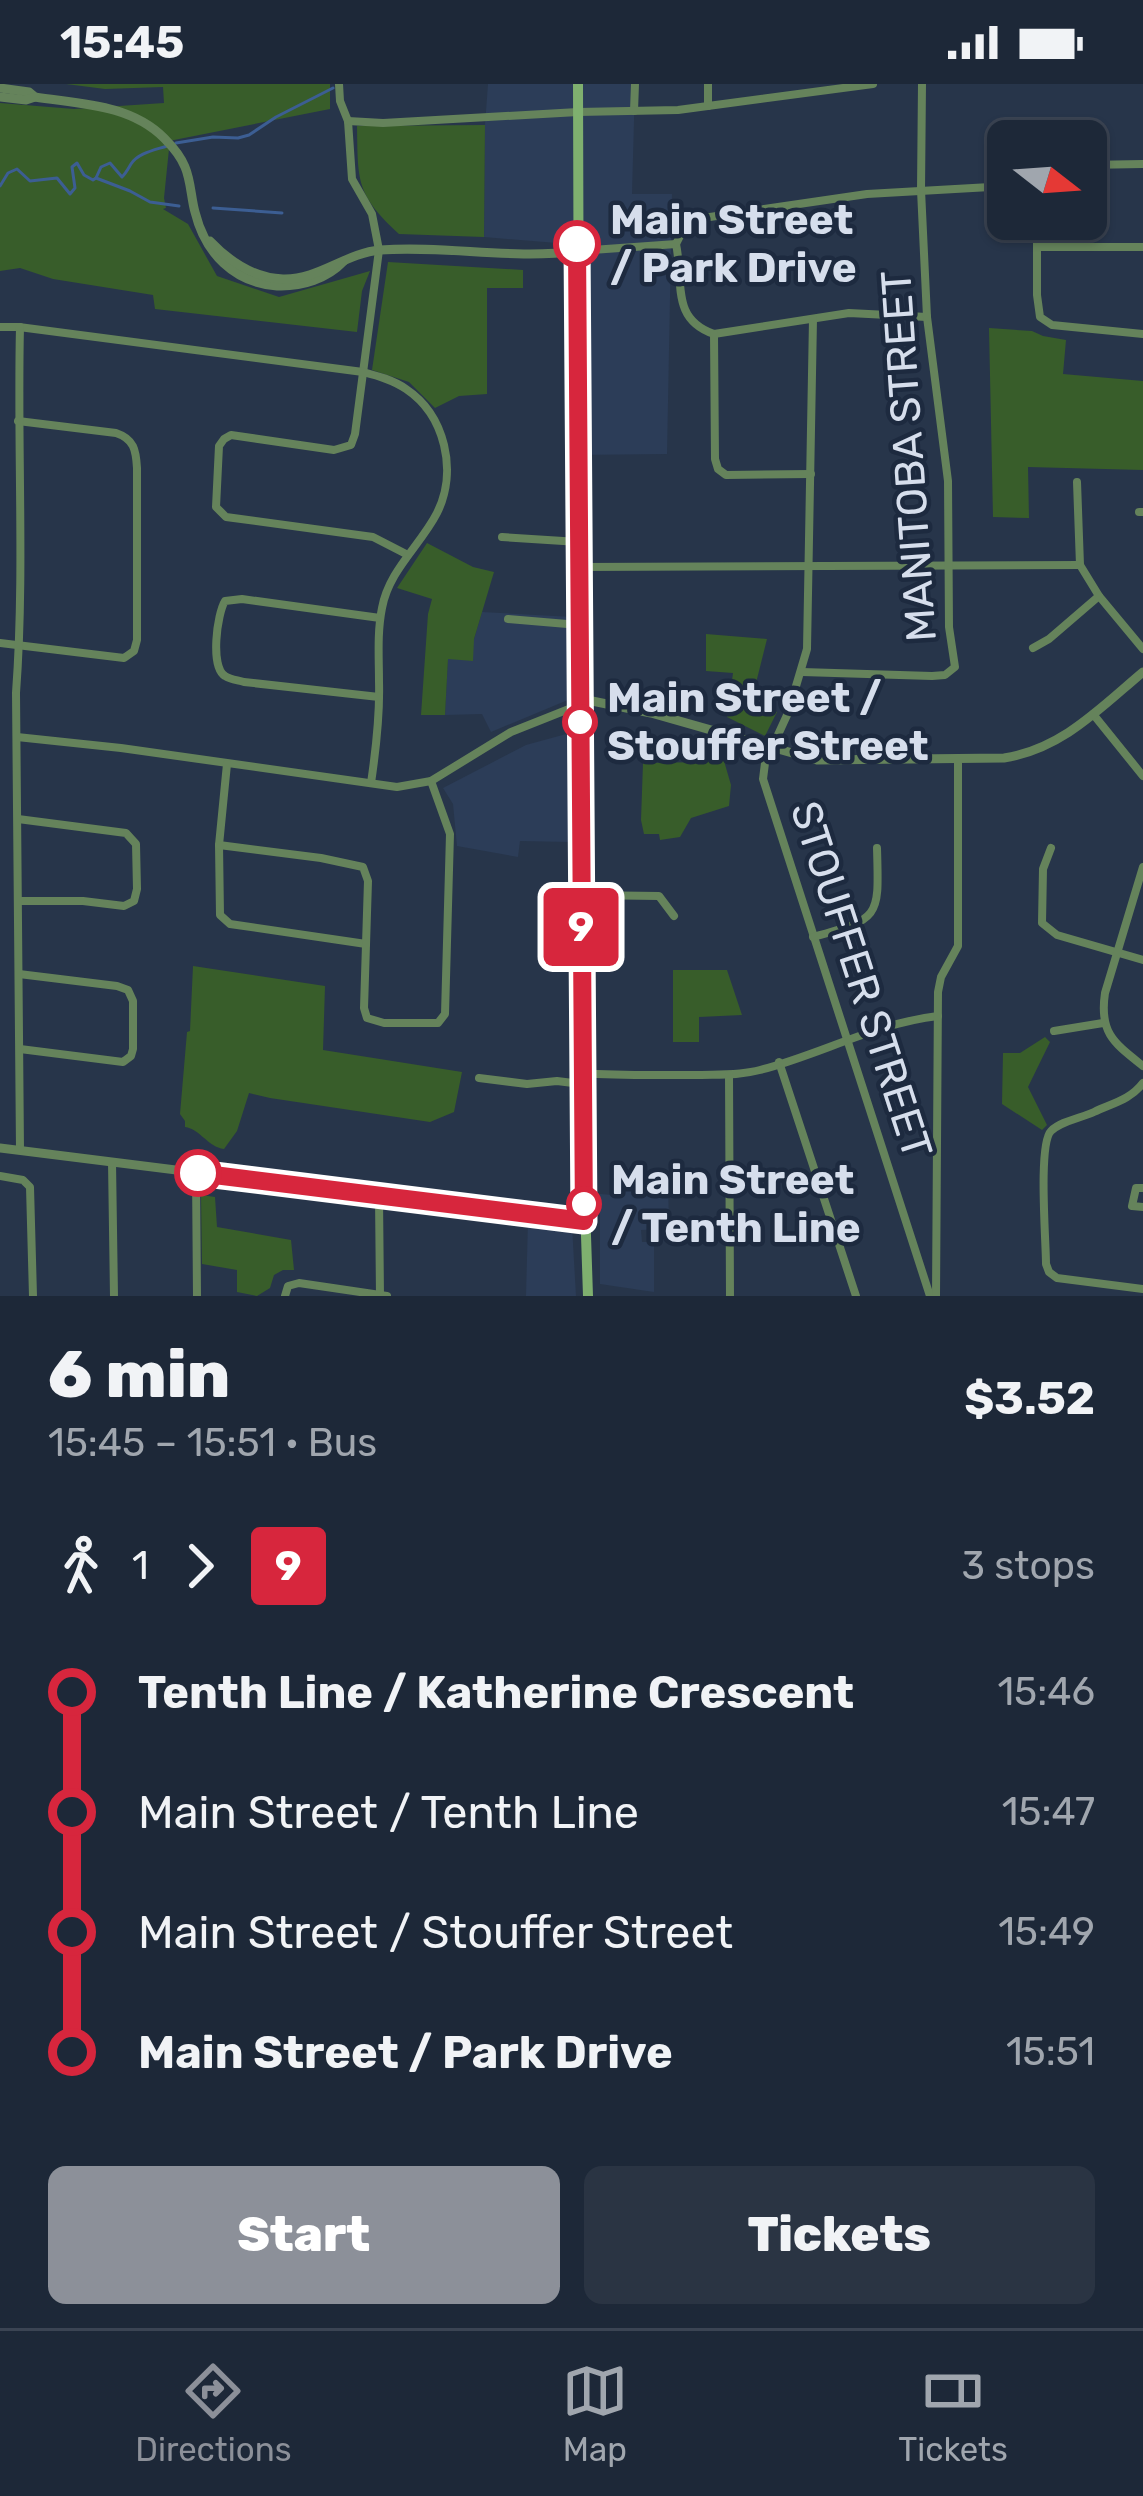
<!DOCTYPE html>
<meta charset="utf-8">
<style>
body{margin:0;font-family:Rubik,sans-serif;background:#2a3443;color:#f1f3f6;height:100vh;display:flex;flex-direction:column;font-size:45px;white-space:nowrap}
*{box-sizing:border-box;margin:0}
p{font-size:39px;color:#a0a6ae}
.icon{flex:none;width:66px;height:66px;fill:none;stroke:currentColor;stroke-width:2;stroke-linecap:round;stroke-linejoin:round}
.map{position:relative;height:1212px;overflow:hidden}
.sheet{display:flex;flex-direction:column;background:#1d2838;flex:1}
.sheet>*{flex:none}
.badge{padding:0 24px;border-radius:9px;font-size:42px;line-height:78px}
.needle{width:78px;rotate:107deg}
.tools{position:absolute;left:987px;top:36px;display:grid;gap:24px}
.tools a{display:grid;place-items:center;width:120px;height:120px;border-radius:18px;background:#1d2838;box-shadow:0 3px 9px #0004,0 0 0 3px #3b4453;font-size:60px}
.map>.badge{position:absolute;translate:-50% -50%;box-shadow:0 0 0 6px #fff}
.legs{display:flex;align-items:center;gap:18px;height:132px;padding:0 48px;font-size:39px}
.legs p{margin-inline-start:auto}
.headline{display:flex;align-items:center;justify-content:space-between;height:204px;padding:0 48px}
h1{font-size:66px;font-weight:800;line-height:90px}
.cta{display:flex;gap:24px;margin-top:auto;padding:24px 48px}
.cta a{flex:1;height:138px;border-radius:18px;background:#8c9099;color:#fff;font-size:48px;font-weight:800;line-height:138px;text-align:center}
.cta a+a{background:#2a3443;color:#f1f3f6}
ul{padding:0 48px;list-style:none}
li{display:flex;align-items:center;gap:42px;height:120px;font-size:45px}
li i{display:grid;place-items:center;width:18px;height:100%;margin:0 15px;background:currentColor}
li i::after{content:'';width:30px;height:30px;margin:-15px;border:9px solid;border-radius:50%;background:#1d2838}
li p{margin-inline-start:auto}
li:first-child i{background:linear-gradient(#0000 50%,currentColor 0)}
li:last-child i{background:linear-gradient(currentColor 50%,#0000 0)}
.status{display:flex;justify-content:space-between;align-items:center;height:84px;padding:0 60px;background:#1d2838;direction:ltr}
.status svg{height:33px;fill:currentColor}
.dock{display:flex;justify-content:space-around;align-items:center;height:168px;border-top:3px solid #3b4453;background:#1d2838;font-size:33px;color:#a0a6ae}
.dock a{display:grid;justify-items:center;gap:6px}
.dock .selected{color:#8c9099}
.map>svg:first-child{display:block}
.built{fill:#2c3d58}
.green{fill:#385d2a}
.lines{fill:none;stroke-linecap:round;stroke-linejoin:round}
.stream{stroke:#3c5e93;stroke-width:3}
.minor{stroke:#65835b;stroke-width:8}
.tertiary{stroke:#65835b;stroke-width:9}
.secondary{stroke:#7fb06f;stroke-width:10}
.line-1-casing{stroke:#fff;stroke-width:27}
.line-1{stroke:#d7263d;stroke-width:18}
.stop-1-dot{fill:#fff;stroke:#d7263d;stroke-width:6}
.labels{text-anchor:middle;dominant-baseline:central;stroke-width:9;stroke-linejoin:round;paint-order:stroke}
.stop-label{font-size:42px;font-weight:bold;fill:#d6deec;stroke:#1d2a3f;text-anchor:start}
.street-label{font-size:42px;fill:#d6deec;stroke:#1d2a3f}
</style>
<div class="status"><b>15:45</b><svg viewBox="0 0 49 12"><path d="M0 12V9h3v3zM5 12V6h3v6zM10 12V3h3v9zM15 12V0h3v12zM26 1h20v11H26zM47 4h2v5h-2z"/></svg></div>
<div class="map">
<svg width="1143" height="1212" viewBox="0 0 1143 1212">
<rect width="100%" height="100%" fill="#27354a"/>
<g class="built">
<path d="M488 0H635L632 110H672L667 370 572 371 569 160 484 153 485 41Z"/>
<path d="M482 528 573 533 575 613 491 648 482 630 445 631 448 574 474 555Z"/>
<path d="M570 649 571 758 520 757 518 773 457 762 453 720 443 704 526 661Z"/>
<path d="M668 1096 669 1145 641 1146 642 1158H654V1208L600 1200V1110L613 1111V1097Z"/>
<path d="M528 1137 572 1142 576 1212H526Z"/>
</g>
<g class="green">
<path d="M66 0H330V25L164 58 169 65 164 114 166 124 163 125 188 140 217 192 279 213 370 187 362 207 357 248 155 225 153 211 53 195 20 184 0 187V19L74 25 164 19 163 3 105 5Z"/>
<path d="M485 41 484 153 399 150C356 110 358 98 357 42Z"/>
<path d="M388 178 523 186V204H487V310L459 312 435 324 409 298 372 286Z"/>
<path d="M989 244 1032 247 1043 252 1066 256 1063 290 1143 297V386L1028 383 1029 434 993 433Z"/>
<path d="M427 459 473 483 494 488 474 555 473 577 448 575 445 631H421L428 530 432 515 397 504Z"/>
<path d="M706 550 767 555 751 619 777 628 765 652 727 633 733 589 706 587Z"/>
<path d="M709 668 722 670 731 701 729 722 691 734 680 753 660 756 659 750H644L641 736 643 679 704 678Z"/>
<path d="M193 882 325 902 323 966 462 988 454 1028 430 1038 270 1014 249 1009 237 1047 224 1065C208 1063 200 1045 185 1043V1037L180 1030 187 948 190 947Z"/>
<path d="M673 886H727L742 931 699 933V958H673Z"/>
<path d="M1045 953 1050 958 1028 1003 1047 1041 1042 1046 1002 1020 1003 969H1020Z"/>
<path d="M201 1111 215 1113 217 1143 291 1156 294 1186H283L274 1191 270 1204 257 1212 237 1208V1186L202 1180Z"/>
</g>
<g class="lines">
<g class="stream">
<path d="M176 59 213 53 238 54 249 51 276 33 333 4"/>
<path d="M96 94 101 83 110 79 122 93C126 89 128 85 131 80 138 69 155 66 167 62"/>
<path d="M0 102 8 89 17 85 30 97 57 94 70 110 75 104 72 83 77 79 84 91 93 96 96 94 130 107 150 118 179 122"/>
<path d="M213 124 282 129"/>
</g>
<g class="minor">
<path d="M339 0 340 17 348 37 352 95 372 130 379 166 355 350 351 361 334 366 231 351 224 355 219 362 216 423 226 433 373 453 408 471"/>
<path d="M708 0V22"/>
<path d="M634 27 635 0"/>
<path d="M348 37 383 39 578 28 678 26 873 0"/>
<path d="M1086 81 1143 80"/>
<path d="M1037 135V211L1040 233 1052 241 1143 250"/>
<path d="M676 160 685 142 703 134 867 110 1008 102"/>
<path d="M676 160C684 197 670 235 714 250L849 229 927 233"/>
<path d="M1037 163H1143"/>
<path d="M578 167 676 160"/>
<path d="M813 235 807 565 788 629 765 679 763 695 930 1212"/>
<path d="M0 243H19L363 288C378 292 393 296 406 305 445 331 458 387 437 429 420 462 389 486 382 524 377 549 379 573 379 598 380 632 376 665 371 699"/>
<path d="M714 250 715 375 718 385 726 391 811 390"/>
<path d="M1077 398 1080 481 1099 512 1143 565"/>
<path d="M1139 428H1143"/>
<path d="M502 453 579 458"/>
<path d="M580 483 1080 481"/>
<path d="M508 535 579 541"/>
<path d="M0 559 124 574 134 567 137 556V384C136 366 134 355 116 349L18 337"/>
<path d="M1033 564 1049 555 1099 512"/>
<path d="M802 588 932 592 945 591 955 583 949 543 948 397 927 233 921 106 922 0"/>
<path d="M379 613 244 598C238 596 231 596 225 592 210 583 217 530 225 517L242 515 380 534"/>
<path d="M1093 630 1143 692"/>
<path d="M17 653 121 664 397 703 431 697 511 648 579 621"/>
<path d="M227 680 219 761 220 831 230 840 366 860"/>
<path d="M18 735 126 749 136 760 137 805 134 817 124 822 83 817H18"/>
<path d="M219 761 321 774 363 783 368 797 364 924 367 934 384 939H438L445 930 450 750 431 697"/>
<path d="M1051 764 1043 785 1042 839 1057 851 1143 876"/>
<path d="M1143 783 1105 909C1099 949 1114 959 1143 982"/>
<path d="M581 811 659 812 674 832"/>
<path d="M813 853C881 835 879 833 877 764"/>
<path d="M19 890 117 902 128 906 133 917V965L131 972 123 978 20 965"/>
<path d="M1054 947 1103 939"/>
<path d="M779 978 856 1212"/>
<path d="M582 989C620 992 657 991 694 991 716 990 738 992 760 986 819 971 876 939 938 932"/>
<path d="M729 991 730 1212"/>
<path d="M479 994 527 1000 557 997 581 1000"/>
<path d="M1143 999C1130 1016 1113 1019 1094 1028 1081 1034 1061 1037 1051 1047 1038 1060 1046 1157 1046 1180L1049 1188 1057 1194 1143 1205"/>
<path d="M20 1066 16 609C25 488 17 365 20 243"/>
<path d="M112 1078 114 1212"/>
<path d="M196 1089 197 1212"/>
<path d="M0 1092 23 1096 30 1103 33 1212"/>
<path d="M1143 1104H1136L1132 1122 1143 1123"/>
<path d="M379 1114 380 1212"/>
<path d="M285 1212 288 1202 299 1199 387 1212"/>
<path d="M936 1212 938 908 941 893 958 862V674"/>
</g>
<g class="tertiary">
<path d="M0 4 29 8 35 13C80 20 130 20 164 54 172 62 181 73 185 83 191 97 191 114 195 128 205 169 234 199 277 202 302 203 327 195 344 177"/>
<path d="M0 13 26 16 35 13"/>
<path d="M210 157C230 178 253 194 283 195 318 196 346 169 380 166 446 161 512 176 577 167"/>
<path d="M580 621 592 617 651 629 817 676 1004 674C1062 665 1100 624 1143 588"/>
<path d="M0 1064 584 1137"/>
</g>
<path class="secondary" d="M578 0 581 1000 588 1212"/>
</g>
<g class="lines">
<g class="line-1-casing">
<path id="line-1" d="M198 1089 584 1137 577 160"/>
</g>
<use href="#line-1" class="line-1"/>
</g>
<g class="stop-1-dot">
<circle cx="577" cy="160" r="21"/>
<circle cx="580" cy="638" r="15"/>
<circle cx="198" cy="1089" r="21"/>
<circle cx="584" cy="1120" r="15"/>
</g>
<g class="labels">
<g class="stop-label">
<text x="610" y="136">Main Street<tspan x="610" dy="48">/ Park Drive</tspan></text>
<text x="607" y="614">Main Street /<tspan x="607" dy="48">Stouffer Street</tspan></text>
<text x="611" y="1096">Main Street<tspan x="611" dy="48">/ Tenth Line</tspan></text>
</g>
<g class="street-label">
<text transform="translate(909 372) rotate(-94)">MANITOBA STREET</text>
<text transform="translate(861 896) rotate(72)">STOUFFER STREET</text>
</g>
</g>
</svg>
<div class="tools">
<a><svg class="needle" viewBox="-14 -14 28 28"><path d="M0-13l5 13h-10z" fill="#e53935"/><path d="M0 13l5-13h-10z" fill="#a0a6ae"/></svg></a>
</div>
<b class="badge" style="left:581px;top:843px;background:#d7263d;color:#fff">9</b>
</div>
<section class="sheet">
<div class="headline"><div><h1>6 min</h1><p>15:45 – 15:51 · Bus</p></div><b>$3.52</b></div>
<div class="legs"><svg class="icon" aria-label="walk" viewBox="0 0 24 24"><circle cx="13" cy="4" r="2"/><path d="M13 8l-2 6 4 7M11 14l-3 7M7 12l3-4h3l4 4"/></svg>1<svg class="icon" aria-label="forward" viewBox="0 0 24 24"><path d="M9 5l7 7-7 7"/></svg><b class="badge" style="background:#d7263d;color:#fff">9</b><p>3 stops</p></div>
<ul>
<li><i style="color:#d7263d"></i><b>Tenth Line / Katherine Crescent</b><p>15:46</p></li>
<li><i style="color:#d7263d"></i><span>Main Street / Tenth Line</span><p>15:47</p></li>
<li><i style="color:#d7263d"></i><span>Main Street / Stouffer Street</span><p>15:49</p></li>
<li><i style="color:#d7263d"></i><b>Main Street / Park Drive</b><p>15:51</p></li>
</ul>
<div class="cta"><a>Start</a><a>Tickets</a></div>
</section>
<nav class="dock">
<a class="selected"><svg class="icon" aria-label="directions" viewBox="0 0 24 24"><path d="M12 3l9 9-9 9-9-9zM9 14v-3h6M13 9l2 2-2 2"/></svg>Directions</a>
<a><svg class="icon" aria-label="map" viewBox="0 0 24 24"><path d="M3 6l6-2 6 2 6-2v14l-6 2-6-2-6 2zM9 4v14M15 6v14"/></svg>Map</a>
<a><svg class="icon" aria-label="tickets" viewBox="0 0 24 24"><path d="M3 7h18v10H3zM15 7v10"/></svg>Tickets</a>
</nav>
